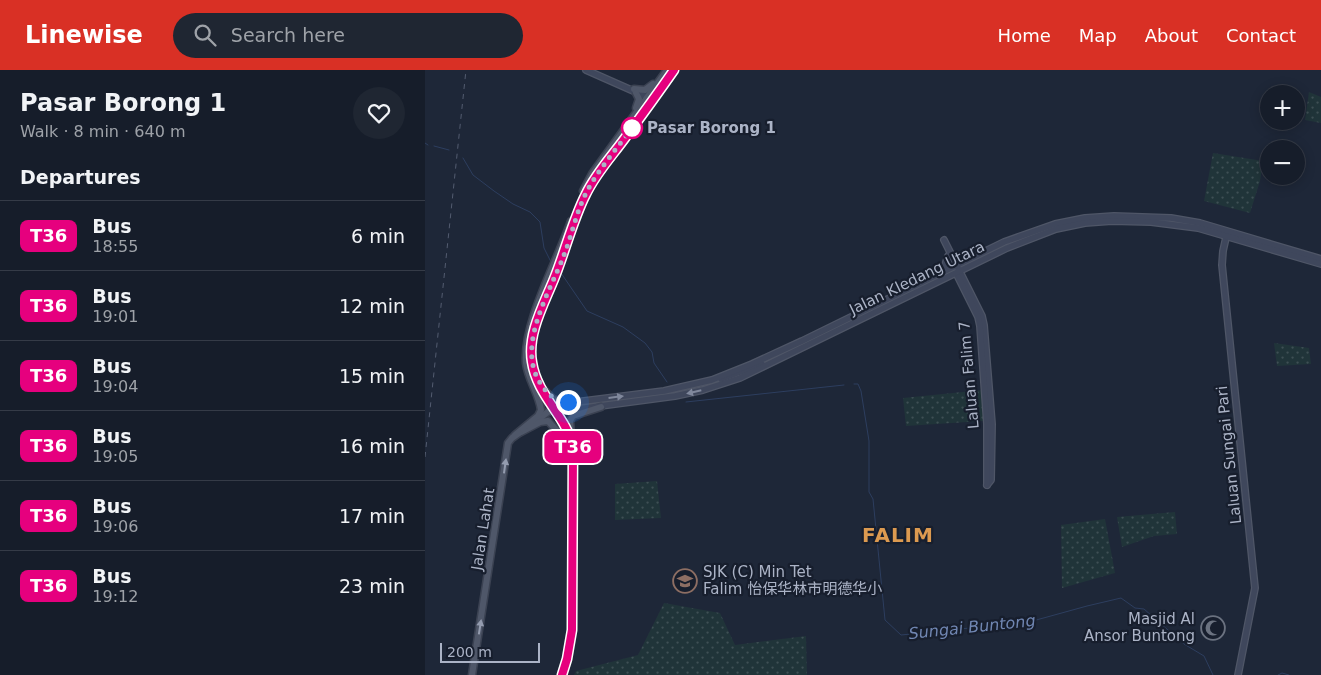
<!DOCTYPE html>
<meta charset="utf-8">
<style>
body{margin:0;font-family:"DejaVu Sans","Noto Sans SC",sans-serif;background:#1f2632;color:#f1f3f6;height:100vh;display:flex;flex-direction:column;font-size:19px;white-space:nowrap}
*{box-sizing:border-box;margin:0}
p{font-size:16px;color:#9ea2a8}
.icon{flex:none;width:28px;height:28px;fill:none;stroke:currentColor;stroke-width:2;stroke-linecap:round;stroke-linejoin:round}
.map{position:relative;flex:1;overflow:hidden}
.side{display:flex;flex-direction:column;background:#161d2a;width:425px}
.side>*{flex:none}
.badge{padding:0 10px;border-radius:8px;font-size:18px;line-height:32px}
.buttons{position:absolute;left:835px;top:15px;display:grid;gap:10px}
.buttons a{display:grid;place-items:center;width:45px;height:45px;border-radius:50%;background:#161d2a;box-shadow:0 2px 12px #0003,0 0 0 1px #353b47;font-size:25px}
.scale{position:absolute;left:15px;bottom:12px;width:100px;box-sizing:border-box;padding-left:5px;border:2px solid #abb3c6;border-top:0;font-size:14px;line-height:18px;white-space:nowrap;color:#abb3c6;-webkit-text-stroke:4px #171e2d;paint-order:stroke}
.you{position:absolute;width:25px;height:25px;margin:-12px;border:4px solid #fff;border-radius:50%;background:#1a73e8;box-shadow:0 0 0 8px #1a73e833}
.map>.badge{position:absolute;translate:-50% -50%;box-shadow:0 0 0 2px #fff}
h2{padding:0 20px;font-size:19px;line-height:45px}
.round{display:grid;place-items:center;flex:none;width:52px;height:52px;border-radius:26px;background:#1f2632}
.overview{display:flex;align-items:center;justify-content:space-between;height:85px;padding:0 20px}
h1{font-size:24px;font-weight:800;line-height:38px}
ul{padding:0;list-style:none}
li{display:flex;align-items:center;gap:15px;height:70px;padding:0 20px;border-top:1px solid #353b47}
li div{flex:1}
li b{display:block;font-size:19px}
li em{font-style:normal}
li .badge{min-width:55px;font-weight:700;text-align:center}
header{display:flex;align-items:center;gap:30px;box-sizing:border-box;height:70px;padding:0 25px;background:#d93025;color:#fff}
header strong{font-size:24px}
nav{display:flex;gap:28px;margin-inline-start:auto;font-size:18px}
.search{width:350px;height:45px;background:#1f2632;display:flex;align-items:center;gap:12px;box-sizing:border-box;padding:0 18px;border-radius:28px;color:#9ea2a8;font-size:19px}
main{display:flex;flex:1;min-height:0}
.map>svg:first-child{display:block}
.grass{fill:url(#grass-dots)}
.lines{fill:none;stroke-linecap:round;stroke-linejoin:round}
.stream{stroke:#2d3e5f;stroke-width:1}
.secondary-casing{stroke:#4f5667;stroke-width:8}
.primary-casing{stroke:#3b4252;stroke-width:9}
.secondary{stroke:#3f475c;stroke-width:5.5}
.primary{stroke:#4f5769;stroke-width:6}
.rail{stroke:#535c70;stroke-width:1;stroke-dasharray:5 5;stroke-linecap:butt}
.oneway{fill:#80889c}
.oneway2{fill:#949caf}
.line-casing{stroke:#fff;stroke-width:11}
.line{stroke:#e6007e;stroke-width:8}
.walk{stroke:#abb3c6;stroke-width:5;stroke-dasharray:0 9}
.stop-dot{fill:#fff;stroke:#e6007e;stroke-width:2.5}
.labels{text-anchor:middle;dominant-baseline:central;stroke-width:4.5;stroke-linejoin:round;paint-order:stroke}
.stop-label{font-size:15px;font-weight:bold;fill:#abb3c6;stroke:#171e2d;text-anchor:start}
.street-label{font-size:15px;fill:#abb3c6;stroke:#171e2d}
.poi-label{font-size:15px;fill:#abb3c6;stroke:#171e2d;text-anchor:start}
.water-label{font-size:16px;font-style:italic;fill:#7086b2;stroke:#171e2d}
.district-label{font-size:20px;font-weight:bold;letter-spacing:1px;fill:#dc9a50;stroke:#171e2d}
</style>
<header>
<strong>Linewise</strong>
<div class="search"><svg class="icon" aria-label="search" viewBox="0 0 24 24"><circle cx="10" cy="10" r="6"/><path d="M15 15l6 6"/></svg>Search here</div>
<nav><a>Home</a><a>Map</a><a>About</a><a>Contact</a></nav>
</header>
<main>
<section class="side">
<div class="overview"><div><h1>Pasar Borong 1</h1><p>Walk · 8 min · 640 m</p></div><a class="round"><svg class="icon" aria-label="heart" viewBox="0 0 24 24"><path d="M12 20l-8-8c-3-5 5-10 8-4 3-6 11-1 8 4z"/></svg></a></div>
<h2>Departures</h2>
<ul>
<li><span class="badge" style="background:#e6007e;color:#fff">T36</span><div><b>Bus</b><p>18:55</p></div><em>6 min</em></li>
<li><span class="badge" style="background:#e6007e;color:#fff">T36</span><div><b>Bus</b><p>19:01</p></div><em>12 min</em></li>
<li><span class="badge" style="background:#e6007e;color:#fff">T36</span><div><b>Bus</b><p>19:04</p></div><em>15 min</em></li>
<li><span class="badge" style="background:#e6007e;color:#fff">T36</span><div><b>Bus</b><p>19:05</p></div><em>16 min</em></li>
<li><span class="badge" style="background:#e6007e;color:#fff">T36</span><div><b>Bus</b><p>19:06</p></div><em>17 min</em></li>
<li><span class="badge" style="background:#e6007e;color:#fff">T36</span><div><b>Bus</b><p>19:12</p></div><em>23 min</em></li>
</ul>
</section>
<div class="map">
<svg width="896" height="605" viewBox="0 0 896 605">
<defs>
<pattern id="grass-dots" width="8" height="8" patternUnits="userSpaceOnUse" patternTransform="scale(1.25)"><rect width="8" height="8" fill="#203439"/><path d="M2 2h.1M6 6h.1" fill="none" stroke="#3e4f54" stroke-width="1.8" stroke-linecap="round"/></pattern>
</defs>
<rect width="100%" height="100%" fill="#1e2738"/>
<g class="grass">
<path d="M884 22 896 27V53L880 50Z"/>
<path d="M788 83 838 91 835 111 825 143 779 131Z"/>
<path d="M849 273 884 278 886 294 852 296Z"/>
<path d="M558 320V351L481 356 478 328Z"/>
<path d="M232 411 236 448 190 450V414Z"/>
<path d="M750 442 752 464 729 466 697 477 692 447Z"/>
<path d="M680 449 690 503 637 518 636 455Z"/>
<path d="M239 533 295 543 310 575 381 566 382 605H149L151 601 213 585Z"/>
</g>
<g class="lines">
<g class="stream">
<path d="M0 73 3 75"/>
<path d="M9 76 24 80"/>
<path d="M38 88 48 105 69 121 88 134 105 142 115 152 119 178 126 192"/>
<path d="M136 203 162 241 198 257 220 273 227 282 229 293 242 312"/>
<path d="M429 314H433L436 321 444 371V422L448 429 460 550 476 565 604 552 662 536 696 528 710 538 719 539 759 574 779 586 788 605"/>
<path d="M261 332 419 315"/>
<path d="M853 605 857 603 864 605"/>
</g>
<g class="secondary-casing">
<g id="secondary">
<path d="M161 0 222 27"/>
<path d="M802 163 798 181 797 195 830 518 813 605"/>
<path d="M519 170 557 246 559 255 567 354 566 410 562 415"/>
<path d="M516 202 520 195 523 186"/>
<path d="M532 205 553 247 555 256 562 354V415"/>
<path d="M296 309 337 294"/>
<path d="M127 339 132 336 143 333 239 321 287 310 327 294 377 271 579 172 630 154 660 148 689 146 746 148 775 153 896 189"/>
<path d="M130 342 250 326 278 320 315 308 582 178 631 159 660 153 687 151 726 152 773 158 896 194"/>
</g>
</g>
<g class="primary-casing">
<g id="primary">
<path d="M209 19 220 20 228 14"/>
<path d="M211 38 214 29 211 23"/>
<path d="M158 121 167 104 242 0"/>
<path d="M119 320 128 329 143 333"/>
<path d="M112 350 127 339"/>
<path d="M96 362 115 352 123 351 135 364 146 386"/>
<path d="M90 365 113 346 116 340C114 324 103 310 101 293 98 252 132 192 146 151"/>
<path d="M146 366 145 351 148 346 176 337"/>
<path d="M47 605 83 373 87 368 94 363"/>
<path d="M137 605 142 589 147 560 148 377C142 348 112 326 107 292 102 265 119 234 129 209 140 182 148 149 161 124 171 103 187 86 200 68 217 45 233 23 249 0"/>
</g>
</g>
<use href="#secondary" class="secondary"/>
<use href="#primary" class="primary"/>
<path class="rail" d="M0 387 41 0"/>
</g>
<defs><path id="oneway-solid" d="M-6-.8H1V-3.2L6.5 0L1 3.2V.8H-6Z" transform="scale(1.25)"/></defs>
<g class="oneway">
<use href="#oneway-solid" transform="translate(269 322) rotate(167)"/>
<use href="#oneway-solid" transform="translate(191 327) rotate(-7)"/>
</g>
<g class="oneway2">
<use href="#oneway-solid" transform="translate(80 396) rotate(-82)"/>
<use href="#oneway-solid" transform="translate(55 557) rotate(-81)"/>
</g>
<g class="lines">
<g class="line-casing">
<path id="line" d="M137 605 142 589 147 560 148 377C142 347 112 326 107 292 102 264 119 234 129 209 140 182 148 149 161 124 171 103 187 86 200 68 217 45 233 23 249 0"/>
</g>
<use href="#line" class="line"/>
<path class="walk" d="M143 332C129 330 124 326 116 314 90 277 125 222 139 185 147 165 151 143 161 123 173 100 192 78 207 58"/>
</g>
<defs>
<g id="school-ring" transform="scale(1.25)"><circle r="9.5" fill="#171e2d" stroke="#8d6e63" stroke-width="1.5"/><path d="M0-5L7-2L0 1L-7-2ZM-4 1L0 2.5L4 1V4Q0 6-4 4Z" fill="#8d6e63"/></g>
<g id="mosque-ring" transform="scale(1.25)"><circle r="9.5" fill="#171e2d" stroke="#6b7280" stroke-width="1.5"/><path d="M3.5-4.9A6 6 0 1 0 3.5 4.9A5 5 0 1 1 3.5-4.9Z" fill="#6b7280"/></g>
</defs>
<g fill-rule="evenodd">
<use href="#school-ring" x="260" y="511"/>
<use href="#mosque-ring" x="788" y="558"/>
</g>
<circle class="stop-dot" cx="207" cy="58" r="10"/>
<g class="labels">
<g class="stop-label">
<text x="222" y="58">Pasar Borong 1</text>
</g>
<g class="street-label">
<text transform="translate(492 208) rotate(-26)">Jalan Kledang Utara</text>
<text transform="translate(544 305) rotate(-95)">Laluan Falim 7</text>
<text transform="translate(804 385) rotate(-96)">Laluan Sungai Pari</text>
<text transform="translate(58 459) rotate(-81)">Jalan Lahat</text>
</g>
<g class="poi-label">
<text x="278" y="502">SJK (C) Min Tet<tspan x="278" dy="17">Falim 怡保华林市明德华小</tspan></text>
<text x="770" y="549" text-anchor="end">Masjid Al<tspan x="770" dy="17">Ansor Buntong</tspan></text>
</g>
<g class="water-label">
<text transform="translate(547 557) rotate(-6)">Sungai Buntong</text>
</g>
<g class="district-label">
<text x="473" y="465">FALIM</text>
</g>
</g>
</svg>
<div class="buttons">
<a>+</a>
<a>−</a>
</div>
<div class="scale">200 m</div>
<div class="you" style="left:143px;top:332px"></div>
<b class="badge" style="left:148px;top:377px;background:#e6007e;color:#fff">T36</b>
</div>
</main>
